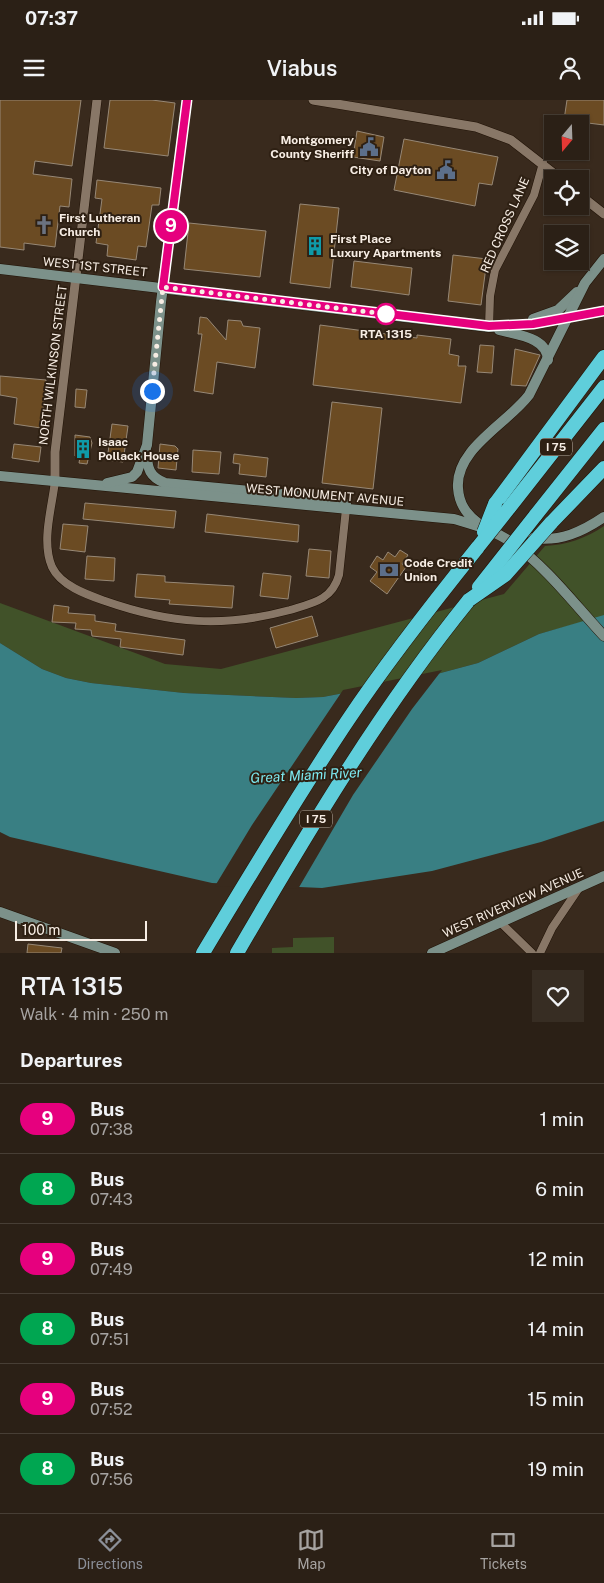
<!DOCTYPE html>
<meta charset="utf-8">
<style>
body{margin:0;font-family:"Public Sans",sans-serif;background:#372d23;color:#f1f3f6;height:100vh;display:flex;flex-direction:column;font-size:19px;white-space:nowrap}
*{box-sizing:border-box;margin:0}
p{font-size:16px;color:#a6a3a1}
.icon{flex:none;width:28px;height:28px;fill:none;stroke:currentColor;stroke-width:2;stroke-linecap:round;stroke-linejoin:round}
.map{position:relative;height:853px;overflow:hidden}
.sheet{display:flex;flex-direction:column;background:#2b2016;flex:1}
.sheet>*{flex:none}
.badge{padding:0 10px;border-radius:16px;font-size:18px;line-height:32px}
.needle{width:32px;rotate:199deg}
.controls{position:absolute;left:544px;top:15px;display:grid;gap:10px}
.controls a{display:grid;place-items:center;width:45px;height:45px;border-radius:0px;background:#2b2016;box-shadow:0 1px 4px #0004,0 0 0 1px #473e35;font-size:25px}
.scale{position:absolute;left:15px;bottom:12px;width:132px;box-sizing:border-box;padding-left:5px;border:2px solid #f7ede4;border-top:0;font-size:14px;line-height:18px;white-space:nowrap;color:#f7ede4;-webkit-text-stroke:4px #2e2013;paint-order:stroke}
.you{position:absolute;width:25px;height:25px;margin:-12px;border:4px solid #fff;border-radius:50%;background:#1a73e8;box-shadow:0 0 0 8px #1a73e833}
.map>.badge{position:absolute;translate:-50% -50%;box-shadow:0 0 0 2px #fff}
h2{padding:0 20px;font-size:19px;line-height:45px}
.round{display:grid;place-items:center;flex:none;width:52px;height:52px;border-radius:0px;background:#372d23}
.headline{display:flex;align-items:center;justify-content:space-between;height:85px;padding:0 20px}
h1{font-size:24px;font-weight:600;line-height:38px}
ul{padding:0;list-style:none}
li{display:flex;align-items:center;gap:15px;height:70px;padding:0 20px;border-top:1px solid #473e35}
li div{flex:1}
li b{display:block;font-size:19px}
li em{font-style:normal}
li .badge{min-width:55px;font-weight:700;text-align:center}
.status{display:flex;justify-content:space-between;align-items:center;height:35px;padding:0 25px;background:#2b2016;direction:ltr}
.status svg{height:14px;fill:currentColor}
header{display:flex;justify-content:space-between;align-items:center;height:65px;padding:0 20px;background:#2b2016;font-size:22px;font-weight:600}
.tab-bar{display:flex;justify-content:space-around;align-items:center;height:70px;border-top:1px solid #473e35;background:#2b2016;font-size:14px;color:#a6a3a1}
.tab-bar a{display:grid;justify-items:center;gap:2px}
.tab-bar .current{color:#8c9099}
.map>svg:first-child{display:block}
.green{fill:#415229}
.water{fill:#397f83}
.pier{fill:#392a1d}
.building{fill:#6b4b23;stroke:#978876}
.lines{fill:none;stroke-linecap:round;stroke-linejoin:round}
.minor-casing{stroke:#201206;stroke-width:9}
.tertiary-casing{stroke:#201206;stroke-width:10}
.secondary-casing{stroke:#201206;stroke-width:11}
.motorway-casing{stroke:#201206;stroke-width:15}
.minor{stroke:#887767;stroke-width:8}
.tertiary{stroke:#887767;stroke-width:9}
.secondary{stroke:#7c918a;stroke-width:10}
.motorway{stroke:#5fcedb;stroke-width:14}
.motorway-bridge-casing{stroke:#201206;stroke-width:15;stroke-linecap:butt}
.motorway-bridge{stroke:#5fcedb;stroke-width:14}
.line-casing{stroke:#fff;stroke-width:11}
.line{stroke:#e6007e;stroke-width:8}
.walk{stroke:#f7ede4;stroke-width:5;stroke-dasharray:0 9}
.stop-dot{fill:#fff;stroke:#e6007e;stroke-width:2.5}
.labels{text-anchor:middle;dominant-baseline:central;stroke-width:4;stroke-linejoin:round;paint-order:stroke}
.shield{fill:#2e2013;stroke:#bbb0a5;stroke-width:1}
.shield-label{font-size:11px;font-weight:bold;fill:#f7ede4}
.poi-label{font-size:12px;font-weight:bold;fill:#f7ede4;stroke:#2e2013;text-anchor:start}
.street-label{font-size:12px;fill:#f7ede4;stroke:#2e2013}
.stop-label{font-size:12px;font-weight:bold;fill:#f7ede4;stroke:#2e2013}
.water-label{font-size:14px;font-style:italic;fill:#7ce8ef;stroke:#2e2013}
</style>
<div class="status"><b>07:37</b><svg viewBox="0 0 49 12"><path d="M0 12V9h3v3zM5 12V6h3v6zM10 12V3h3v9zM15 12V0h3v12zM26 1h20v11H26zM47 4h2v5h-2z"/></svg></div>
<header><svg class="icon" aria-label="menu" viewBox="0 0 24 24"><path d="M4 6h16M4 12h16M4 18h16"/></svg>Viabus<svg class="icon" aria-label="person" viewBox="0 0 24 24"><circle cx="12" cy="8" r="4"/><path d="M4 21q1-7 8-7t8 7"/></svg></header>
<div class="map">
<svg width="604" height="853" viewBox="0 0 604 853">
<rect width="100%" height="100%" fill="#392a1d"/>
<g class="green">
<path d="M604 426V516L539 534 478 563 422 578 323 597 296 598 184 593 91 583 66 578 42 569 0 543V503L165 564 221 569 504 494 545 446C566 445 587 438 604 426Z"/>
<path d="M334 837V853H272V848L293 847V838Z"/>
</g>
<path class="water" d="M604 515V721L541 742 432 771 322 788 212 783 10 737 0 732V543L42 569 66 578 91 583 184 593 296 598 323 597 422 578 478 563 539 534Z"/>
<path class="pier" d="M442 570 412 609 353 695 298 789 215 786 252 725 343 590Z"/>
<g class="building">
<path d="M0 0H81L72 66 35 61 33 74 72 79 69 107 60 106 55 147 24 143V150L0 147Z"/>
<path d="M110 0H152L175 3 168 56 104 48Z"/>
<path d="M567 0H604V25L564 20Z"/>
<path d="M357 31 384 37 380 61 353 57Z"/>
<path d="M404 39 498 57 492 85 479 83 475 106 394 90Z"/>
<path d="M97 80 161 88 159 105H152L146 147 138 146 136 160 107 156 108 145 96 143 102 99 95 98Z"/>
<path d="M300 104 339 108 330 188 290 183Z"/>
<path d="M189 123 266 131 260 177 184 169Z"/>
<path d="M453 155 487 159 481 205 448 201Z"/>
<path d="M354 161 412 168 409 195 351 187Z"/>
<path d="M200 217 207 218 226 240 228 220 241 221 243 226 260 228 255 268 217 262 213 294 194 291 202 234H198Z"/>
<path d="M320 225 417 238V235L451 239 449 254 459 256 458 266H466L461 303 313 285Z"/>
<path d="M480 245 494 246 492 273 477 272Z"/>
<path d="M515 249 540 255 526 286 511 285Z"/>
<path d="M0 276 46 280 41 328 14 324 17 298 0 295Z"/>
<path d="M76 289 87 290 85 308 75 307Z"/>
<path d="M332 302 382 308 373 389 322 383Z"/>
<path d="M112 324 128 326 123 362 107 360Z"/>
<path d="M75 335 90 337 92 343 87 364 79 363 80 357 75 356Z"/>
<path d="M14 344 41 347 39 362 12 358Z"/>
<path d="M160 344 175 346 178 349 176 370 158 368Z"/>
<path d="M193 350 221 352 219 374 192 372Z"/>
<path d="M234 354 268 358 266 377 239 374 240 364 233 363Z"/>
<path d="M85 403 176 411 174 428 83 419Z"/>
<path d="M207 414 299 425 298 442 205 432Z"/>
<path d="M63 424 88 426 85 452 60 449Z"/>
<path d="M309 449 331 451 329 478 306 476Z"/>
<path d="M400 450 408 455 402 464 406 467 387 494 370 481 377 472 370 467 377 456 383 460 388 452 395 457Z"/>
<path d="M87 456 115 458 114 481 85 479Z"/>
<path d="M263 473 291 476 288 499 260 496Z"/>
<path d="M137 474 165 476V482L234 486 232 508 169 504 170 500 135 497Z"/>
<path d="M54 505 69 507 68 513 95 515V521L116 524 115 531 185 540 183 555 120 547 121 539 92 536 91 530 75 529 76 523 52 522Z"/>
<path d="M312 516 318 536 276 548 270 528Z"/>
<path d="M28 844 62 848 61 853H27Z"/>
</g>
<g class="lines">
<g class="minor-casing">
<g id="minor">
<path d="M489 227 490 196 495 170 534 95 543 63"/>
<path d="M55 381C52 408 41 441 52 467 61 486 88 495 105 501 171 524 223 528 290 510 313 503 332 500 339 475L346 409"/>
<path d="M501 823 532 853"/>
<path d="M540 853 552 828 579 788"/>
</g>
</g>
<g class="tertiary-casing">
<g id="tertiary">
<path d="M313 0 476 27 511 40 561 79"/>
<path d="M580 95 604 114"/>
<path d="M55 381V352L97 0"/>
</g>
</g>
<g class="secondary-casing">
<g id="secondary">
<path d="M0 169 489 227 533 224 604 211"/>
<path d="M533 219 558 210 577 192"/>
<path d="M499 230C517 235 547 237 548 260"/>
<path d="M147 353C147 369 150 377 165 383L334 399 346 404V409"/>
<path d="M0 376 454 419C474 425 494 430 511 442 547 467 575 505 604 536"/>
<path d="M107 383 132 377 137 372 147 345 161 202 187 0"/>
<path d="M478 423C466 414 459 404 458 388 455 349 507 324 529 295L585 183 604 159"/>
<path d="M533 438C560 442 582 432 604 417"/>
<path d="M0 812 115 853"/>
<path d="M432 853 604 776"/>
</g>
</g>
<g class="motorway-casing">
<g id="motorway">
<path d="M495 404 604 257"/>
<path d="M509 408 604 287"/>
<path d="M535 416 604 329"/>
<path d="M551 423 604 368"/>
<path d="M203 853C250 775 297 696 348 620 388 560 433 503 478 447"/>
<path d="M237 853C308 731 380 610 469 500"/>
</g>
</g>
<use href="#minor" class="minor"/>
<use href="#tertiary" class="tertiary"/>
<use href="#secondary" class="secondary"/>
<use href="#motorway" class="motorway"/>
<g class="motorway-bridge-casing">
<g id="motorway-bridge">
<path d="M484 432 495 404"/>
<path d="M478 447 509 408"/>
<path d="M479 487 535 416"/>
<path d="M469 500 505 475 551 423"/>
</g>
</g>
<use href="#motorway-bridge" class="motorway-bridge"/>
</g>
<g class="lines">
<g class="line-casing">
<path id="line" d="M187 0 163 187 489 226 533 224 604 211"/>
</g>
<use href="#line" class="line"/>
<path class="walk" d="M152 291 163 187 386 214"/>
</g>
<defs>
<g id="civic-bare" transform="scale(1.5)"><path d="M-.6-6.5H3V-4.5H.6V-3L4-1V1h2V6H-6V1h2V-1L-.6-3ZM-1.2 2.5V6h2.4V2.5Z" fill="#5c6f8a" stroke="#2e2013" stroke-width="2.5" paint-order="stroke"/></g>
<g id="church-bare" transform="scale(1.5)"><path d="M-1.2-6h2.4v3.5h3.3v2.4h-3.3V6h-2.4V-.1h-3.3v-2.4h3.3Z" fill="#6b7280" stroke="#2e2013" stroke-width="2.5" paint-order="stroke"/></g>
<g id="building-bare" transform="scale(1.5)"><path d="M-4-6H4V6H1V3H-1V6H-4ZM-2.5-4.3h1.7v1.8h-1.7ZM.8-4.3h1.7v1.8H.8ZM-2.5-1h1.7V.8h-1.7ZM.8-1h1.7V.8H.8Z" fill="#0f9aa8" stroke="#2e2013" stroke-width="2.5" paint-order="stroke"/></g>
<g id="bank-bare" transform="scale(1.5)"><path d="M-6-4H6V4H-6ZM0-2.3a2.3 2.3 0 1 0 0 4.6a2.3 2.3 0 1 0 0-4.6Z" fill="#5c6f8a" stroke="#2e2013" stroke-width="2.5" paint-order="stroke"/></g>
</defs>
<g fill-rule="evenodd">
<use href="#civic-bare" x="369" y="47"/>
<use href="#civic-bare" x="446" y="70"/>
<use href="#church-bare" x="44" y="125"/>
<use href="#building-bare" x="315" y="146"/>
<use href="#building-bare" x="83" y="349"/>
<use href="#bank-bare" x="389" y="470"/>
</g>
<circle class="stop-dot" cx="386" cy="214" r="10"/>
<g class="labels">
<g class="shield">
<rect x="540" y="338.5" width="32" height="17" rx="4"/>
<rect x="300" y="710.5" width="32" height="17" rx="4"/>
</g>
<g class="shield-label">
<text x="556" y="347">I 75</text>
<text x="316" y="719">I 75</text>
</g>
<g class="poi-label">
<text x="354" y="40" text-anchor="end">Montgomery<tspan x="354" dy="14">County Sheriff</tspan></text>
<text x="431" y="70" text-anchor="end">City of Dayton</text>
<text x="59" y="118">First Lutheran<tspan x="59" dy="14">Church</tspan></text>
<text x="330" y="139">First Place<tspan x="330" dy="14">Luxury Apartments</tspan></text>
<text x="98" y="342">Isaac<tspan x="98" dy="14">Pollack House</tspan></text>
<text x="404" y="463">Code Credit<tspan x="404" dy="14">Union</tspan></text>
</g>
<g class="street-label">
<text transform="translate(505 125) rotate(-66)">RED CROSS LANE</text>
<text transform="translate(95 167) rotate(6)">WEST 1ST STREET</text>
<text transform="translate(53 265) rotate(-83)">NORTH WILKINSON STREET</text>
<text transform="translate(325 395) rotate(5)">WEST MONUMENT AVENUE</text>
<text transform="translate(513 803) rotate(-24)">WEST RIVERVIEW AVENUE</text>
</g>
<g class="stop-label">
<text x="386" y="234">RTA 1315</text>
</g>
<g class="water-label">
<text transform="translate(306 675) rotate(-3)">Great Miami River</text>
</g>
</g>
</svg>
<div class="controls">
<a><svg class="needle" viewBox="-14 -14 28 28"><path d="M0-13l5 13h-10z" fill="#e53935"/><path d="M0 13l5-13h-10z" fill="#a6a3a1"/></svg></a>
<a><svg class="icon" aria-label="locate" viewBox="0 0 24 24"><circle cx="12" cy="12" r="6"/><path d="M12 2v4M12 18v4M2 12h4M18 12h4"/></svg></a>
<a><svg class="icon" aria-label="layers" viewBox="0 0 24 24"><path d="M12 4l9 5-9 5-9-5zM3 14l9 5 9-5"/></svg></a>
</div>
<div class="scale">100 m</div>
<div class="you" style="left:152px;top:291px"></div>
<b class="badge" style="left:171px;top:126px;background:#e6007e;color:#fff">9</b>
</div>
<section class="sheet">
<div class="headline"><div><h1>RTA 1315</h1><p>Walk · 4 min · 250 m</p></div><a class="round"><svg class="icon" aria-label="heart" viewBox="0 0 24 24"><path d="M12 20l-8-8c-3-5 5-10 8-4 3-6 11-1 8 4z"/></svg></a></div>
<h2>Departures</h2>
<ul>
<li><span class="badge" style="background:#e6007e;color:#fff">9</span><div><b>Bus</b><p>07:38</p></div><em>1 min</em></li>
<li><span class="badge" style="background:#00a651;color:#fff">8</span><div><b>Bus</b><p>07:43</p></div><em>6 min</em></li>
<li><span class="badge" style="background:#e6007e;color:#fff">9</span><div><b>Bus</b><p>07:49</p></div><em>12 min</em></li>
<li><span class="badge" style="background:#00a651;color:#fff">8</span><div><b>Bus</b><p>07:51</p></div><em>14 min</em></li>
<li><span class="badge" style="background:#e6007e;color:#fff">9</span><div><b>Bus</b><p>07:52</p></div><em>15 min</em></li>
<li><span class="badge" style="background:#00a651;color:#fff">8</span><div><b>Bus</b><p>07:56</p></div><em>19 min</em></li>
</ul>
</section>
<nav class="tab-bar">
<a class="current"><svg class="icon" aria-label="directions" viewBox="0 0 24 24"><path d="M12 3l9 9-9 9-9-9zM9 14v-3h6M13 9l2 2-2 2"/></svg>Directions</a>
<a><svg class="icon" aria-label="map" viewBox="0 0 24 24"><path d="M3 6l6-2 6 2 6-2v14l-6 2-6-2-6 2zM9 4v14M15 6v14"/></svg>Map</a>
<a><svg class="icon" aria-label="tickets" viewBox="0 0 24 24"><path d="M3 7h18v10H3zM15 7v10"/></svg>Tickets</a>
</nav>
